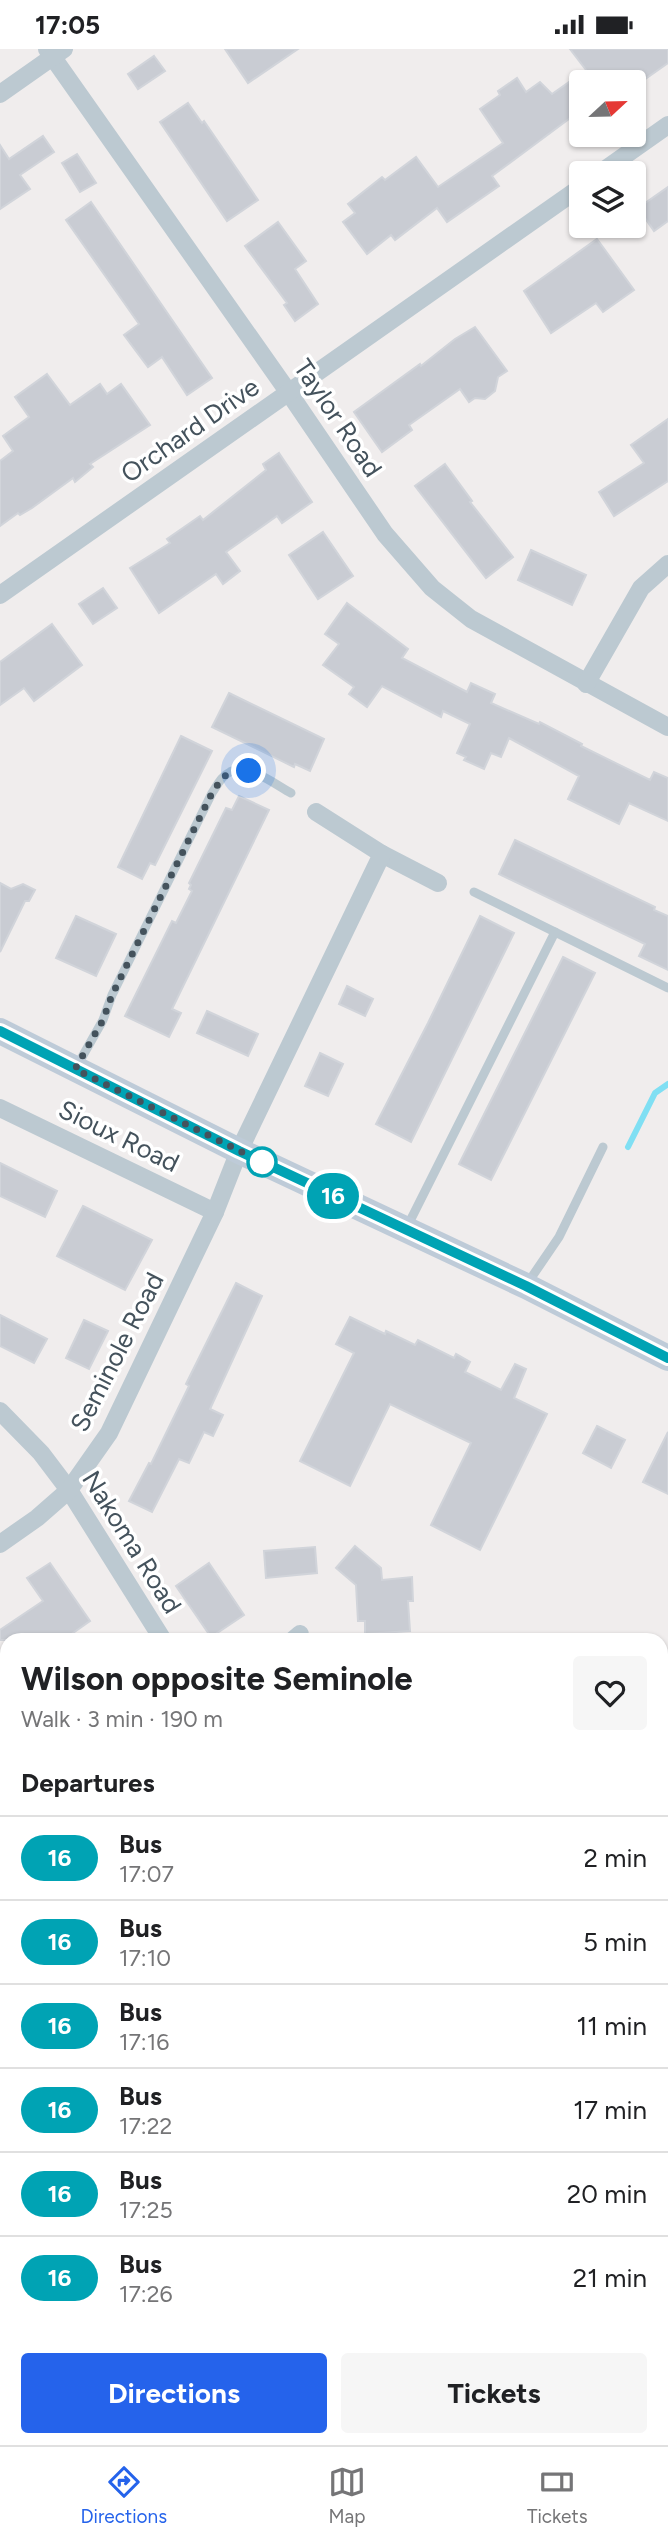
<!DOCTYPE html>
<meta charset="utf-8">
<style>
body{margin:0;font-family:Figtree,sans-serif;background:#f6f6f6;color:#202124;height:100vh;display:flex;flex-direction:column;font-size:26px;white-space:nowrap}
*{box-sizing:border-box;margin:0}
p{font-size:23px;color:#757577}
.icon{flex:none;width:38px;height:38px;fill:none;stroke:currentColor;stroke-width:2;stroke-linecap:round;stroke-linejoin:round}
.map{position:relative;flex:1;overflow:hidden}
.panel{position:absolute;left:0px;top:1584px;width:668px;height:814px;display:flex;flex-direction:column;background:#fff;border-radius:21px 21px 0 0;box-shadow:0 2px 5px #0004}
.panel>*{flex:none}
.badge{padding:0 14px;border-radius:23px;font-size:24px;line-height:46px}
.needle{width:46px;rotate:68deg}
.fabs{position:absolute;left:569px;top:21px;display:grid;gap:14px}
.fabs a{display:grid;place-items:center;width:77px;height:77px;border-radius:7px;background:#fff;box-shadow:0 2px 5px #0004;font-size:35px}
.you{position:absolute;width:35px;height:35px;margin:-18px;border:5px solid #fff;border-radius:50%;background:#1a73e8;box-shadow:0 0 0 10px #1a73e833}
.map>.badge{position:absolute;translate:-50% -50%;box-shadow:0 0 0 4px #fff}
h2{padding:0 21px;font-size:26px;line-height:63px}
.round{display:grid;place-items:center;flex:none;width:74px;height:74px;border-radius:7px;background:#f6f6f6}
.head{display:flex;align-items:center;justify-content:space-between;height:119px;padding:0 21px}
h1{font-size:33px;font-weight:700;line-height:52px}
.primary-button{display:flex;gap:14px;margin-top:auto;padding:14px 21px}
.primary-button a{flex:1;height:80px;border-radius:7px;background:#2563eb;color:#fff;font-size:28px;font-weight:700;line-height:80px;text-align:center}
.primary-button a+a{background:#f6f6f6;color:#202124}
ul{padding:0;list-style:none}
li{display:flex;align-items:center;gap:21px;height:84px;padding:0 21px;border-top:2px solid #e0e0e0}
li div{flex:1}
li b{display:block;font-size:26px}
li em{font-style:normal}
li .badge{min-width:77px;font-weight:700;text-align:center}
.status{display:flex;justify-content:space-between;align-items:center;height:49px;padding:0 35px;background:#fff;direction:ltr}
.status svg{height:19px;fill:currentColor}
.tabs{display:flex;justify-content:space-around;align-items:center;height:98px;border-top:2px solid #e0e0e0;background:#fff;font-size:19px;color:#757577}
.tabs a{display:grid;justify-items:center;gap:4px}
.tabs .active{color:#2563eb}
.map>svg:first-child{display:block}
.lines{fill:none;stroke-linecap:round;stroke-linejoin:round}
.stream{stroke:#80dff3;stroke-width:6}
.building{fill:#c9ccd3;stroke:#d1d4da;stroke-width:2}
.service{stroke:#bcc9d1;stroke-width:9}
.minor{stroke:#bcc9d1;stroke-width:18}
.secondary{stroke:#becbd8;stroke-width:26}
.line-casing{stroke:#fff;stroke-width:16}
.line{stroke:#00a3b4;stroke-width:10}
.walk{stroke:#44525c;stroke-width:7;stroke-dasharray:0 12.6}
.stop-dot{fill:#fff;stroke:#00a3b4;stroke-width:3.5}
.labels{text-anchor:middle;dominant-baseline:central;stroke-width:7;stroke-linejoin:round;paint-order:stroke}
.street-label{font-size:26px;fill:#44525c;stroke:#fff}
</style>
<div class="status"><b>17:05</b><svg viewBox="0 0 49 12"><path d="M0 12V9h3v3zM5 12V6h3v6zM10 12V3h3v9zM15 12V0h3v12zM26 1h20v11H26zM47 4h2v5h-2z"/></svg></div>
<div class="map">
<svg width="668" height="2396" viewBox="0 0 668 2396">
<rect width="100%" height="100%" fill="#f0eded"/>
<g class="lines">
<path class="stream" d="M628 1098 655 1044 668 1035"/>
</g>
<g class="building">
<path d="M225 0H298L248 34Z"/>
<path d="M570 0H668V14L641 33H581V61L492 127 499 137 447 173 437 159 395 191 391 186 367 205 343 173 355 164 348 155 382 128 385 131 416 108 438 138 503 94 480 60 500 46 498 42 517 29 526 43 540 33 552 45 586 21Z"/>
<path d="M154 7 165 22 138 40 128 25Z"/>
<path d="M188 54 202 74 204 72 258 151 227 172 160 73Z"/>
<path d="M43 87 54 103 20 126 30 140 0 160V96L9 110Z"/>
<path d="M77 105 96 134 80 143 62 114Z"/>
<path d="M668 138V172L654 182 638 159Z"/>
<path d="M91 153 212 329 187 346 162 308 148 318 124 286 139 275 66 171Z"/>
<path d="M278 173 306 212 295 220 318 255 295 272 284 256 287 254 245 197Z"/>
<path d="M597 190 634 241 603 263 596 254 551 284 524 242Z"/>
<path d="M475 278 507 322 498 328 495 342 485 350 475 349 469 353 460 340 409 376 412 381 382 403 354 363 420 315 421 317 455 290Z"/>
<path d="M47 325 70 356 100 335 107 345 121 335 150 376 90 415 93 418 75 433 73 429 32 459 20 466 18 464 0 477V412L13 402 3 387 29 368 15 348Z"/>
<path d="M668 370V432L614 467 599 443 644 414 631 396Z"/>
<path d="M279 404 312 453 282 474 277 467 226 503 240 522 223 535 216 525 159 564 130 519 170 494 167 490 200 467 203 471 266 421 263 415Z"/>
<path d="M445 415 472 452 470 453 513 508 486 529 415 437Z"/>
<path d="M323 483 353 527 318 550 289 506Z"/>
<path d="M531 501 586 526 572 556 518 531Z"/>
<path d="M103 539 117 559 93 575 79 555Z"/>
<path d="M347 554 408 600 402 609 467 643 471 634 495 645 491 654 539 675 540 673 582 695 581 697 650 731 654 723 668 729V772L629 754 619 775 568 750 579 727 509 689 501 708 491 704 484 720 464 711 466 708 457 704 470 675 443 662 441 668 382 637 367 658 349 645 354 638 323 616 339 595 325 585Z"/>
<path d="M52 575 82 616 34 652 24 639 0 656V613Z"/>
<path d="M229 644 324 690 310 722 295 715 294 718 212 678Z"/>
<path d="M181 687 212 702 155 816 150 814 142 830 118 818Z"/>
<path d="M239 747 269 761 172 960 181 964 169 988 125 967 172 872 176 874 192 842 189 840 191 836 189 834 226 759 232 761Z"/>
<path d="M515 791 655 858 654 861 668 867V921L639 907 645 895 499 825Z"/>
<path d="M0 834 11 840 23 835 35 841 29 852H25L0 903Z"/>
<path d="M76 867 116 885 96 927 56 909Z"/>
<path d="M480 867 514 884 411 1093 376 1075 428 974Z"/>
<path d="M563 908 595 924 491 1131 459 1115Z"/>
<path d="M347 937 373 950 365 967 339 955Z"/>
<path d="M207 962 258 985 248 1007 197 984Z"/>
<path d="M320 1004 343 1015 328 1047 305 1037Z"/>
<path d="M0 1114 57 1142 45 1168 0 1147Z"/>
<path d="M83 1157 152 1191 125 1241 57 1207Z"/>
<path d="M236 1234 262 1247 210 1360 223 1366 213 1387 204 1383 189 1414 179 1410 152 1463 129 1452 149 1414 151 1415 189 1337 186 1335Z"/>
<path d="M0 1266 47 1290 34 1314 0 1297Z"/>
<path d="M350 1268 385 1285 386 1282 415 1296 418 1291 454 1309 456 1305 470 1313 465 1323 501 1341 515 1315 526 1320 514 1349 547 1365 480 1501 431 1476 471 1394 390 1355 350 1437 300 1412 354 1304 336 1295Z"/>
<path d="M84 1271 108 1282 89 1320 66 1309Z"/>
<path d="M597 1377 625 1391 611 1419 583 1404Z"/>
<path d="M668 1383V1445L643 1433Z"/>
<path d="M355 1497 381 1519 382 1531 412 1528 413 1552H408L410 1582 365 1585V1572H358L356 1536 336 1519Z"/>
<path d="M315 1498 317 1524 266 1529 264 1502Z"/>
<path d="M50 1514 90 1572 63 1591H0V1581L43 1552 27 1529Z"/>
<path d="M209 1514 244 1566 211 1588 176 1537Z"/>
</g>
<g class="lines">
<g class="service">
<path d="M474 843 668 939"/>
<path d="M77 1017 103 971 112 946 212 744C217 737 221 727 230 723 247 713 276 736 291 744"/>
<path d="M407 1178 555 883"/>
<path d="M527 1235 559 1188 603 1098"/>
</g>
<g class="minor">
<path d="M47 0 289 344 385 485 432 539 471 570 668 678"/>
<path d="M0 45 64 0"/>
<path d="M600 124 668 76"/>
<path d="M0 546 581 138"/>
<path d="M586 635 641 539 668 515"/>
<path d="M382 805 438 834"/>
<path d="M0 1059 215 1163"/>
<path d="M0 1362 41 1404 69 1441 163 1591"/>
<path d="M0 1495 37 1469 69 1441 109 1384 215 1163 239 1102 382 805 316 763"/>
<path d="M293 1591 300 1585"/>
<path d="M0 1791 7 1786"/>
<path d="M662 1929 668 1924"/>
<path d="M0 2091 7 2086"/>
<path d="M662 2221 668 2216"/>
<path d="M662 2319 668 2329"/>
<path d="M416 2390 420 2396"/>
<path d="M2 2396 10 2390"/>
</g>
<path class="secondary" d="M0 982 239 1102 526 1237 668 1309"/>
</g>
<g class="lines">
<g class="line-casing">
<path id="line" d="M0 982 239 1102 526 1237 668 1309"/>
</g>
<use href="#line" class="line"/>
<path class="walk" d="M249 722C229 717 222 729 212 744L112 946 103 971 75 1020 262 1113"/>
</g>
<circle class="stop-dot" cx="262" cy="1113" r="14"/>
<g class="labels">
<g class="street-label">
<text transform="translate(338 369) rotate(56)">Taylor Road</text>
<text transform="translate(190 381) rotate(-35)">Orchard Drive</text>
<text transform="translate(119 1087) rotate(26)">Sioux Road</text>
<text transform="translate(117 1303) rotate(-63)">Seminole Road</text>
<text transform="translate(132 1493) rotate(58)">Nakoma Road</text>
</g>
</g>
</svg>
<div class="fabs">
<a><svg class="needle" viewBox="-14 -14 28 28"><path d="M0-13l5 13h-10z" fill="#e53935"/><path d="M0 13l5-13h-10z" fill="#757577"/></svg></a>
<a><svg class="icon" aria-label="layers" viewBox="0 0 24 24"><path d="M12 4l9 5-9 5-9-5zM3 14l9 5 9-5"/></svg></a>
</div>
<div class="you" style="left:249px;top:722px"></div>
<b class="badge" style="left:333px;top:1147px;background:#00a3b4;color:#fff">16</b>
<section class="panel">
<div class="head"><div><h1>Wilson opposite Seminole</h1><p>Walk · 3 min · 190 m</p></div><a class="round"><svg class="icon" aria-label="heart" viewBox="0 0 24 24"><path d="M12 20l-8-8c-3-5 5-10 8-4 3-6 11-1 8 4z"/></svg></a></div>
<h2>Departures</h2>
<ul>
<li><span class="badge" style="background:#00a3b4;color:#fff">16</span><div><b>Bus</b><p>17:07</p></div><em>2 min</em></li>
<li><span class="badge" style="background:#00a3b4;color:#fff">16</span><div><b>Bus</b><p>17:10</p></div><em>5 min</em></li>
<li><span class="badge" style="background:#00a3b4;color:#fff">16</span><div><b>Bus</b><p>17:16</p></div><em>11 min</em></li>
<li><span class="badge" style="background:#00a3b4;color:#fff">16</span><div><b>Bus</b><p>17:22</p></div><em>17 min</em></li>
<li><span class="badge" style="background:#00a3b4;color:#fff">16</span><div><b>Bus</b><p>17:25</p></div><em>20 min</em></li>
<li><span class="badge" style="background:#00a3b4;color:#fff">16</span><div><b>Bus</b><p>17:26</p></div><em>21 min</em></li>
</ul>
<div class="primary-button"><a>Directions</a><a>Tickets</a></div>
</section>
</div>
<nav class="tabs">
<a class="active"><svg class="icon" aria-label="directions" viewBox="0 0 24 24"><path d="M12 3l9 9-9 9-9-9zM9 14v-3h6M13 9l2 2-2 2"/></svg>Directions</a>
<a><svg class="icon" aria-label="map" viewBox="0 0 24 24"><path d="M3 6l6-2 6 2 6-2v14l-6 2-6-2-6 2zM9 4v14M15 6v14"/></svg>Map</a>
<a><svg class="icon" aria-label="tickets" viewBox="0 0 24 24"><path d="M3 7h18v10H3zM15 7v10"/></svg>Tickets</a>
</nav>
